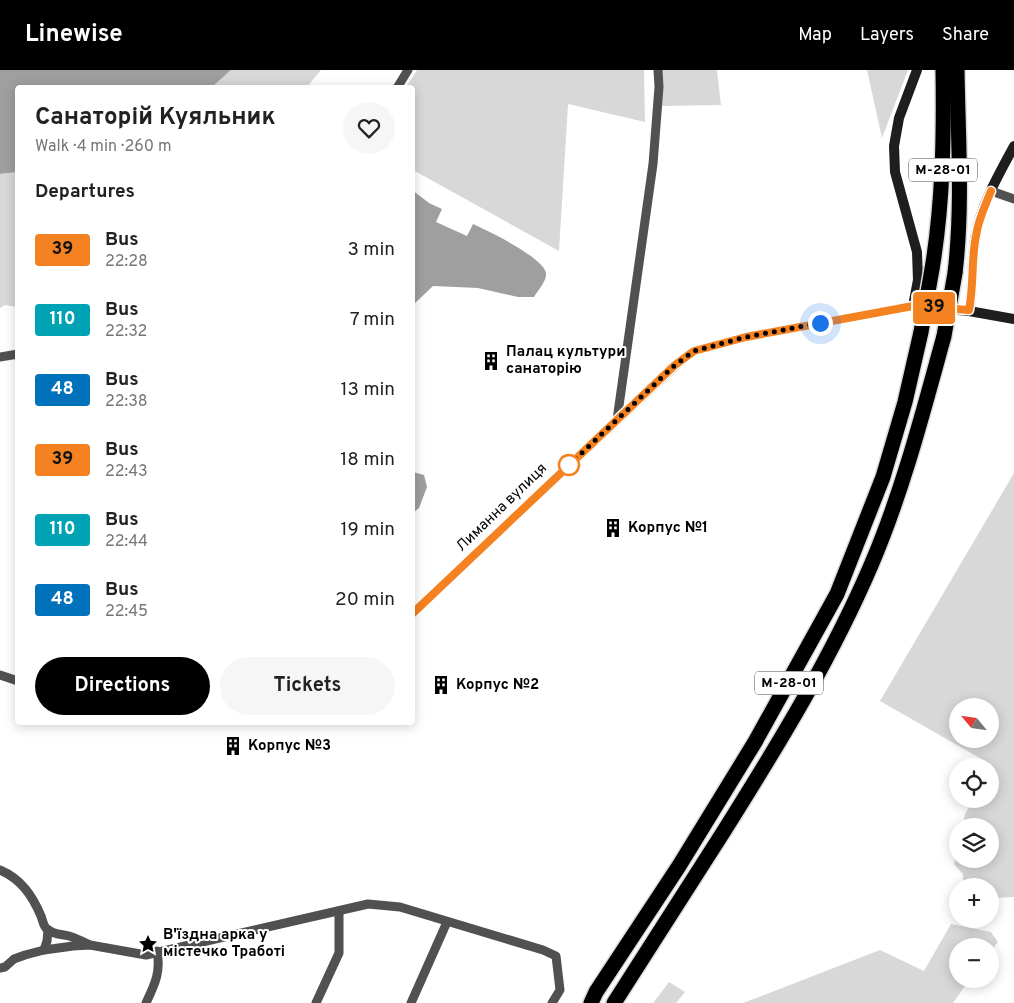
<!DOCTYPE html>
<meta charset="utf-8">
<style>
body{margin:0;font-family:Overpass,sans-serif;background:#f6f6f6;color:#222;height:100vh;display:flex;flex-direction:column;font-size:19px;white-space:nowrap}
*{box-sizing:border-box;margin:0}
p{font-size:16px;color:#767676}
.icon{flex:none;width:28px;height:28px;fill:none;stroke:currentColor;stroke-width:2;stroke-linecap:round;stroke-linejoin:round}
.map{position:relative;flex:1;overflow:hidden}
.drawer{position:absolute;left:15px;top:15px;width:400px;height:640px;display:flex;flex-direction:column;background:#fff;border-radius:5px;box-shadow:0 2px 12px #0003}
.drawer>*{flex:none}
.badge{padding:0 10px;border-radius:4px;font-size:18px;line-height:32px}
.needle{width:32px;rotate:299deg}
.controls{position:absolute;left:949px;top:628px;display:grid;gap:10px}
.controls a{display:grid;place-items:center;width:50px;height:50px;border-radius:50%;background:#fff;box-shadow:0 2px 12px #0003;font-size:25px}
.you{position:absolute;width:25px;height:25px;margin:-12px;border:4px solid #fff;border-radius:50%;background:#1a73e8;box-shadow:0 0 0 8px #1a73e833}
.map>.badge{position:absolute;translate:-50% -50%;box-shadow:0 0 0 2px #fff}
h2{padding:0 20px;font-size:19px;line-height:45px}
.round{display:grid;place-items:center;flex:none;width:52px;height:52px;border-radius:26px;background:#f6f6f6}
.head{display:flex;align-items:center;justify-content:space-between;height:85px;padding:0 20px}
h1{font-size:24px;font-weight:700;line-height:38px}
.button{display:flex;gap:10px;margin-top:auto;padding:10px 20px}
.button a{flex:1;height:58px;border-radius:30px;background:#000;color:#fff;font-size:20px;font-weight:700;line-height:58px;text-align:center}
.button a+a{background:#f6f6f6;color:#222}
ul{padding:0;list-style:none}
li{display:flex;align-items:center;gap:15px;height:70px;padding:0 20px}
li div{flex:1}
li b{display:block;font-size:19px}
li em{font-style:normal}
li .badge{min-width:55px;font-weight:700;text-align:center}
header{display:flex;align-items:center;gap:30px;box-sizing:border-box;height:70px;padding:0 25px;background:#000;color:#fff}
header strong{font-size:24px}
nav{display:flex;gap:28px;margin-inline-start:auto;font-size:18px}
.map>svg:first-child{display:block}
.green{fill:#d8d8d8;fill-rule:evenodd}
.water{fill:#9f9f9f}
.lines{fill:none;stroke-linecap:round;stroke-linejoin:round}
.highway-casing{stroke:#dbdbdb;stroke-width:18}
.street{stroke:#515151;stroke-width:9}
.secondary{stroke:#1e1e1e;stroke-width:10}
.highway{stroke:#000;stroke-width:15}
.highway-bridge-casing{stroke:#dbdbdb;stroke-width:18;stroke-linecap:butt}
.highway-bridge{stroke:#000;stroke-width:15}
.line-casing{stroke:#fff;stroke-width:11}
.line{stroke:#f58220;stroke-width:8}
.walk{stroke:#000;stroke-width:5;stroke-dasharray:0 9}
.stop-dot{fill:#fff;stroke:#f58220;stroke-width:2.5}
.labels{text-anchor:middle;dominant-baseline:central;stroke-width:4;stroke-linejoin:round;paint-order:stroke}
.shield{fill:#fff;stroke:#4c4c4c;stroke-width:1}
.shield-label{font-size:14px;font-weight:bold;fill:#000}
.poi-label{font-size:15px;font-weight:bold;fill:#000;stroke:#fff;text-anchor:start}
.street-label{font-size:15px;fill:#000;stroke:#fff}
</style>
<header>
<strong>Linewise</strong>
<nav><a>Map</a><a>Layers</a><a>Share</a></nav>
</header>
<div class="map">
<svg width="1014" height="933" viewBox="0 0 1014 933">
<rect width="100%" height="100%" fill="#fff"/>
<g class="green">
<path d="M231 0H321L307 17H212Z"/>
<path d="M417 0H644L645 52 568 34 559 181 413 100 412 18 406 17Z"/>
<path d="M662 0H717L721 35 661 36Z"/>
<path d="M867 0H908L882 68Z"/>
<path d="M17 102V237L5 235 0 238V104Z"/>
<path d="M1014 403V827L990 828V816H963V804L954 794 957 780 958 789H990V756H963L965 744 974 729H990V698L992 695 880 631ZM990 636V669H958V636Z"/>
<path d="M951 854 991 862 998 872 990 882V876H958V909H970L953 933H743L880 880 924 901Z"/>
<path d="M669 912 685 922 676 933H653Z"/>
</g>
<g class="water">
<path d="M0 0H231L212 17 18 18 17 102 0 104Z"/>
<path d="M412 120 429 133 442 139 436 152 467 166 473 154C487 160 544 188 546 203 547 211 538 220 534 227H518L478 218 433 216 413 235Z"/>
<path d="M413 402 424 405 427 417 419 438 413 443Z"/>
</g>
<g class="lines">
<g class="highway-casing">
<g id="highway">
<path d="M932 199C943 133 944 67 943 0"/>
<path d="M955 203C963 136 958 67 957 0"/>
<path d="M591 933 596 922 679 796 755 672 837 524 883 407 905 332 921 262"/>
<path d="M614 933C651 876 687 818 724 761 778 675 832 587 872 493 903 420 923 342 944 266"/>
</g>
</g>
<g class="street">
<path d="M397 18 408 0"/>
<path d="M991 121 1014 129"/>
<path d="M0 287 18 284"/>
<path d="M617 350 653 94 659 17 658 0"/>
<path d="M412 544 685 287 694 281 746 267 913 236"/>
<path d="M0 605 18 611"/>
<path d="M0 800C21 809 32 825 41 846 43 851 43 856 47 859 54 865 61 864 69 866 76 868 82 871 88 874"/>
<path d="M44 880 47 871 48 860"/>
<path d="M0 898 5 897 14 889 25 885 44 880 73 876 90 875 146 885 368 834 400 837 543 880 556 886 560 920 552 933"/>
<path d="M146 933C155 914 161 902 157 881"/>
<path d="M316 933 339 883V841"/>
<path d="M411 933 447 852"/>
</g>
<g class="secondary">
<path d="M917 0 899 48 894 76 895 102 917 182 918 210 913 236 969 241 1014 249"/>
<path d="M969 241C974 215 971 189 976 164 982 133 999 104 1014 76"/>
</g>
<use href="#highway" class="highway"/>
<g class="highway-bridge-casing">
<g id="highway-bridge">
<path d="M921 262 932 199"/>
<path d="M944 266 955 203"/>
</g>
</g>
<use href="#highway-bridge" class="highway-bridge"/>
</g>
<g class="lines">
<g class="line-casing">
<path id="line" d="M412 544 675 295 694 281 746 267 913 236 969 240C974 216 971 190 976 166 978 150 985 136 991 121"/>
</g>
<use href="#line" class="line"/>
<path class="walk" d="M569 395 675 295 694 281 746 267 820 253"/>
</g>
<defs>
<g id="building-bare" transform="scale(1.5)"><path d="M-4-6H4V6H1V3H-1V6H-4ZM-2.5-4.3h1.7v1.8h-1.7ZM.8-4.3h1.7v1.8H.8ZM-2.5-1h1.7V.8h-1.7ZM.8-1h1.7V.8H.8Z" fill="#000" stroke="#fff" stroke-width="2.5" paint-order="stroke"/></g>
<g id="sight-bare" transform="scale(1.5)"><path d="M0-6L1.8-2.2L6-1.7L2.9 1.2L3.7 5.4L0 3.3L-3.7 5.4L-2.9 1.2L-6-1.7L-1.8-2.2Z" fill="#000" stroke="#fff" stroke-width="2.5" paint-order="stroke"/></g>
</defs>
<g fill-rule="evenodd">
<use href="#building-bare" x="491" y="291"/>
<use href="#building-bare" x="613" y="458"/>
<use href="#building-bare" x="441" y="615"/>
<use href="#building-bare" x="233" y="676"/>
<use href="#sight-bare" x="148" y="874"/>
</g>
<circle class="stop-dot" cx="569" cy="395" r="10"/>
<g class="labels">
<g class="shield">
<rect x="909" y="88.5" width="68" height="23" rx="4"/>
<rect x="755" y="601.5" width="68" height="23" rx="4"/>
</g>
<g class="shield-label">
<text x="943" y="100">М-28-01</text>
<text x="789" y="613">М-28-01</text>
</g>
<g class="poi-label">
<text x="506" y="282">Палац культури<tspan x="506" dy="17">санаторію</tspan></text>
<text x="628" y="458">Корпус №1</text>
<text x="456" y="615">Корпус №2</text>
<text x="248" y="676">Корпус №3</text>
<text x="163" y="865">В'їздна арка у<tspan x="163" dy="17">містечко Тработі</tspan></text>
</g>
<g class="street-label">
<text transform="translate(502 438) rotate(-44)">Лиманна вулиця</text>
</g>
</g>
</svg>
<div class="controls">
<a><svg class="needle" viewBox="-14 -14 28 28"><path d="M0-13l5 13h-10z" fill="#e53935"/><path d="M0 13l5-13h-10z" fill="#767676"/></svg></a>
<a><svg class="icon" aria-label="locate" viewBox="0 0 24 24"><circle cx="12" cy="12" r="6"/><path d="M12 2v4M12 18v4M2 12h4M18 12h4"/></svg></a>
<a><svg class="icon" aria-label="layers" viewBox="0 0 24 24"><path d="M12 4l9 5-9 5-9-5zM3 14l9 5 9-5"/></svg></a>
<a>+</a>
<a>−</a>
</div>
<div class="you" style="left:820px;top:253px"></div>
<b class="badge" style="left:934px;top:238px;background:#f58220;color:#111">39</b>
<section class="drawer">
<div class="head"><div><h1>Санаторій Куяльник</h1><p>Walk · 4 min · 260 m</p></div><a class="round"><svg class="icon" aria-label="heart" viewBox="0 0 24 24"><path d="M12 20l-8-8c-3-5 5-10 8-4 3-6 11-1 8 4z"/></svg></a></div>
<h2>Departures</h2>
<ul>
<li><span class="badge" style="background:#f58220;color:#111">39</span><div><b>Bus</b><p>22:28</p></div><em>3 min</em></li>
<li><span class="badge" style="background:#00a3b4;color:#fff">110</span><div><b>Bus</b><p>22:32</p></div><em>7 min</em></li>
<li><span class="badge" style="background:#0072bc;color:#fff">48</span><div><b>Bus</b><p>22:38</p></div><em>13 min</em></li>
<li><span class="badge" style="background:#f58220;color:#111">39</span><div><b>Bus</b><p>22:43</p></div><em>18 min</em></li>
<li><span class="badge" style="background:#00a3b4;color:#fff">110</span><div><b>Bus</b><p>22:44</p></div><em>19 min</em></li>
<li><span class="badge" style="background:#0072bc;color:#fff">48</span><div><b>Bus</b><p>22:45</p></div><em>20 min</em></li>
</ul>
<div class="button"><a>Directions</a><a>Tickets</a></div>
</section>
</div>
